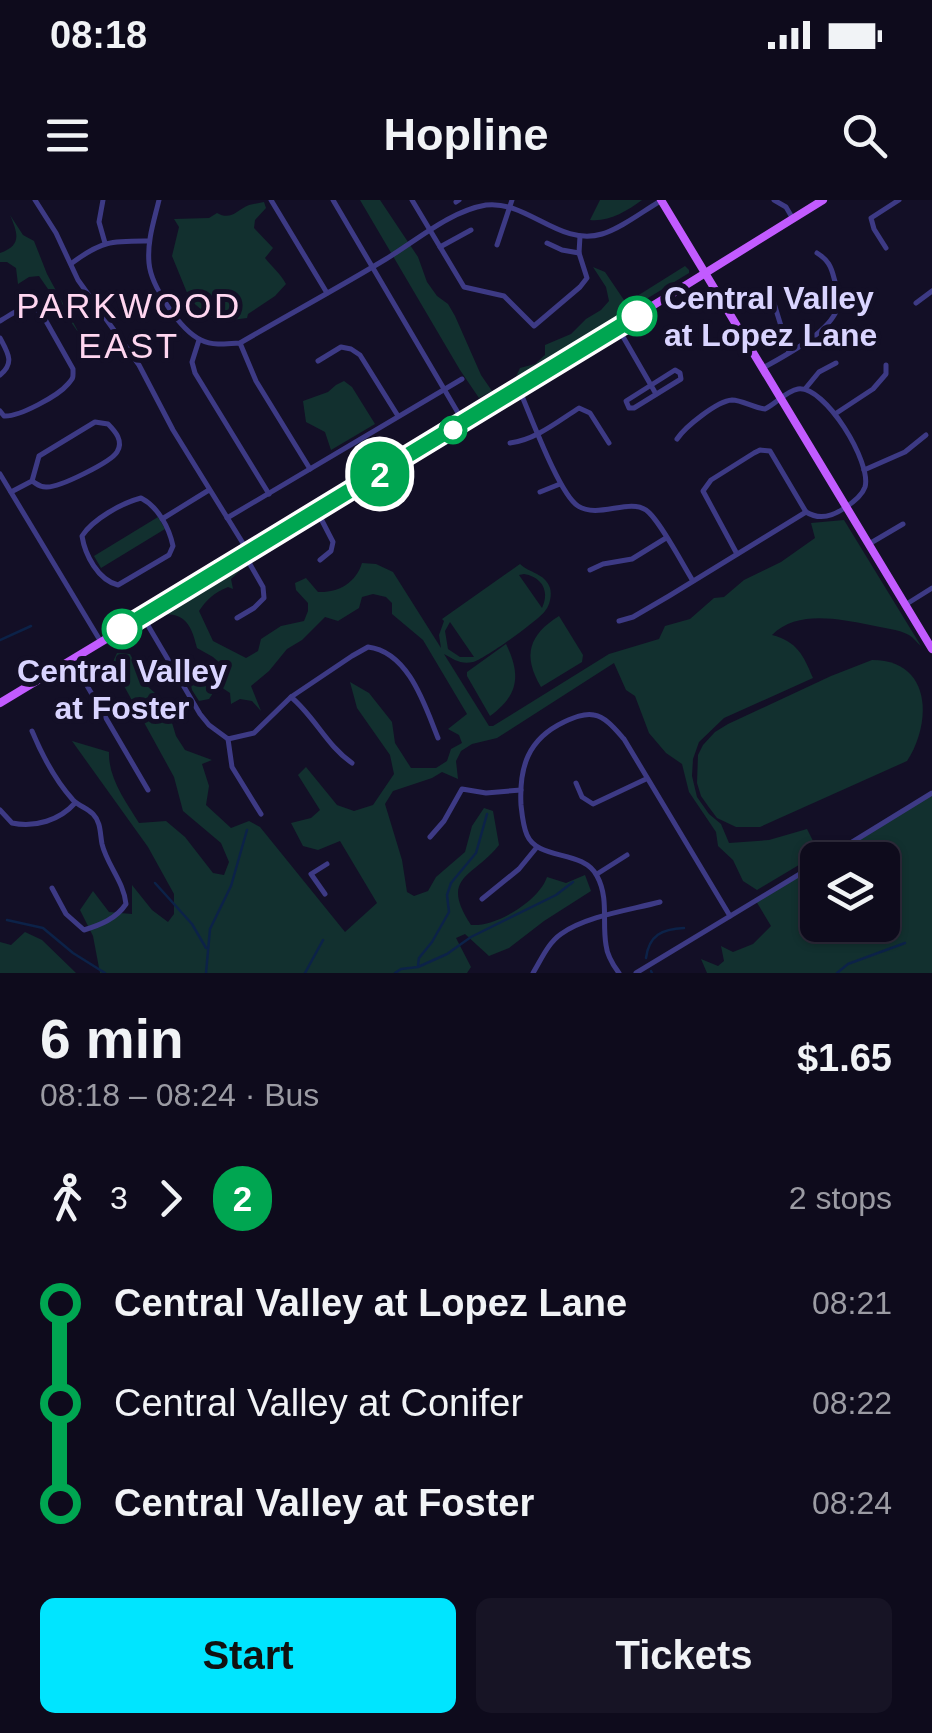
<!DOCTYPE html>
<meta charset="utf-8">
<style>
body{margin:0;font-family:Helvetica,sans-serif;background:#171425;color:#f1f3f6;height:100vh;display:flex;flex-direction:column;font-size:38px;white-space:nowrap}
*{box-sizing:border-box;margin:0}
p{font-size:32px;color:#9b9ba3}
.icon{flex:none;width:55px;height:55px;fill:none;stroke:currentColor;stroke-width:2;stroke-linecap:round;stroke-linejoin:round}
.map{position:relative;height:773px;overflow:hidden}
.sheet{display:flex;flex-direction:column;background:#0e0b1c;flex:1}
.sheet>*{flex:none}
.badge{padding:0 20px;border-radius:32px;font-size:35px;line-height:65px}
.fabs{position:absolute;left:800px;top:642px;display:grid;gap:20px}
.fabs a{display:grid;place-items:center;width:100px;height:100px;border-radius:15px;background:#0e0b1c;box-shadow:0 2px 8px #0004,0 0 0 2px #2e2b3b;font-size:50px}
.map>.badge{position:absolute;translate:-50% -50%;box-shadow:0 0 0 5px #fff}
.legs{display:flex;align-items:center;gap:15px;height:110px;padding:0 40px;font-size:32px}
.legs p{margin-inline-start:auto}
.overview{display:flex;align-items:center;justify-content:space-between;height:170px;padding:0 40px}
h1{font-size:55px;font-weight:700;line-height:75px}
.cta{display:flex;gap:20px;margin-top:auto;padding:20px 40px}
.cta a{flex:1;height:115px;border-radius:15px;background:#00e5ff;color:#111;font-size:40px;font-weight:700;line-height:115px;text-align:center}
.cta a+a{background:#171425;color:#f1f3f6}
ul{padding:0 40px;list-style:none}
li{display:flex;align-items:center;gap:35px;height:100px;font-size:38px}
li i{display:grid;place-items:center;width:15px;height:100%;margin:0 12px;background:currentColor}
li i::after{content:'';width:25px;height:25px;margin:-12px;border:8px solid;border-radius:50%;background:#0e0b1c}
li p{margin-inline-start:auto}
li:first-child i{background:linear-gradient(#0000 50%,currentColor 0)}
li:last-child i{background:linear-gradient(currentColor 50%,#0000 0)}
.status{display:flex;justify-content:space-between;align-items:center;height:70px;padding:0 50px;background:#0e0b1c;direction:ltr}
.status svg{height:28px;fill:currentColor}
header{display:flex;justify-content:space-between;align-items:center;height:130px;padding:0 40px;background:#0e0b1c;font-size:45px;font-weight:700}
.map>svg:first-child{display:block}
.green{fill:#12302f;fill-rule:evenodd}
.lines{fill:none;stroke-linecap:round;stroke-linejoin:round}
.stream{stroke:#0c2248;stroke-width:2.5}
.minor{stroke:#3d3a85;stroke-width:5}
.major{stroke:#c25bff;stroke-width:8}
.line-1-casing{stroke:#fff;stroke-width:22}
.line-1{stroke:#00a651;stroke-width:15}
.stop-1-dot{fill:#fff;stroke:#00a651;stroke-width:5}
.labels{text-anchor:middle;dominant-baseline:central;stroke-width:10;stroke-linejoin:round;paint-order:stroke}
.stop-label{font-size:32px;font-weight:bold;fill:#d9d4ff;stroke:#130f26;text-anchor:start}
.neighbourhood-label{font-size:35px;letter-spacing:2.5px;fill:#ffd6f0;stroke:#130f26}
</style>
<div class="status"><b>08:18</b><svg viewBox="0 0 49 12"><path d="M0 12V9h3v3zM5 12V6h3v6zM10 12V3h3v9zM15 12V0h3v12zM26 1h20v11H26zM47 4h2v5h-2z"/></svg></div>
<header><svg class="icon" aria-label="menu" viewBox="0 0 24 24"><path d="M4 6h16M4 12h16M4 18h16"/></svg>Hopline<svg class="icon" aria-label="search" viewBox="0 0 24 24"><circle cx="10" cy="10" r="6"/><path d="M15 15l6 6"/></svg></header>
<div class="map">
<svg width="932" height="773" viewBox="0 0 932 773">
<rect width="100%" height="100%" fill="#130f26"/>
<g class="green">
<path d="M360 0H380L418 57 427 82 437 96 448 104 455 116 481 175 492 191 479 198 460 170Z"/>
<path d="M600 0H642C627 11 609 22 590 20Z"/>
<path d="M264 2 266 8 255 20 254 28 273 48 265 58C272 67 280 73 286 84L275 96 248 114 247 118 224 121 209 116 190 100 172 56 179 27 174 19 209 18 217 13C231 21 237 10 249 5 254 4 259 3 264 2Z"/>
<path d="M10 15 23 35 34 41 47 74 80 135 39 76 29 77 18 84 16 68 7 62H0V53C22 45 18 34 10 15Z"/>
<path d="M685 66 689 70V73L515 179 520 168 535 164 545 155V145L571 134 586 119 601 110 609 101 606 87 593 67 605 72 626 103Z"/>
<path d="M344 181 352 187 375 224 331 250 325 232 306 222 303 201 328 192 336 185Z"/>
<path d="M158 317 165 329 101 368 94 356Z"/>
<path d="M844 320 921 446C917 443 914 438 909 435 898 429 883 428 870 425 838 419 797 410 772 435 797 442 803 454 813 478L724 518 699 542 693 559 692 576 697 597 709 614 721 624 729 643 769 640 807 629 819 653 757 690 743 681 733 660 718 646 716 632 689 592 682 564 666 553 649 533 635 496 626 490 614 463 497 538 472 544 461 551 456 561 458 579 442 572 432 578 393 591 385 604 402 660 407 692 414 696 428 691 436 677 465 652 472 626 484 608 493 611 499 645C473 678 439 676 471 725 496 727 539 701 547 677L566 683 585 675 591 691 544 721 509 748 489 756 465 734 456 738 471 767 467 773H100L93 736 80 710 93 691 109 712 132 714V685L152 710 168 722 174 714V694L148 647 72 541 109 552C108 578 126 602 139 623L166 621 185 637 213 673 224 675 229 662 221 643 183 611 174 577 112 464 117 453 130 454 146 485 166 503 176 536 185 550 212 560 202 564 209 586 206 605 231 628 249 621 260 627 345 732 377 703 340 641 318 650 303 646 291 623 311 618 320 610 298 575 306 567 337 605 354 611 373 605 394 574 390 555 357 508 350 482 369 493 392 522 395 543 411 568H436L447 561 451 549 462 543 459 535 448 529 467 514 423 440 392 414V403L386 397 373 394 362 397 359 408 338 421 325 417 302 440 287 449 269 471 251 486 261 511 252 501 240 499 231 504 230 493 221 487 215 490 209 499 199 501 192 490 188 470 198 472 211 481 220 477 222 465 213 457 197 448C191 423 184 411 157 415L238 366 240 371 231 379 233 389 228 387C214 393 207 399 199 411L213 441 246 458 258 451 261 439 281 426 304 421 308 411V403L296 390 295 383 306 378 318 392C338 393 356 383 362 363L376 364 393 372 441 448 439 435 444 421 442 419 520 364C529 373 545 373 550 388 552 395 550 405 545 411 539 420 483 460 473 462 461 465 453 459 444 454L489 526H493L609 454 659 439 665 426 690 419 714 398 724 397 744 380 781 362 815 338 811 323ZM524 374C542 377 550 391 542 408L519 375ZM450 422 474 457H460L448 449 445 431Z"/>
<path d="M559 416 583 455 582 462 541 487C522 455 529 435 559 416Z"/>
<path d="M506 444C521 475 519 495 490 516L467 476V472Z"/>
<path d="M872 460C932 460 932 523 907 561L760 627H736L717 618 708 606 701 596 697 583 698 555 703 545 715 532 728 524 831 476Z"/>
<path d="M932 593V773H707L701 759 718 766 724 761 721 746 733 752 753 744 771 726 756 701 817 663 818 725H882V660H823Z"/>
<path d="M25 732 42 740 76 773H0V742L11 745Z"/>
</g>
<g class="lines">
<g class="stream">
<path d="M0 440 31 426"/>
<path d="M155 683 192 724 206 748"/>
<path d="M7 720 43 728 73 753 105 773"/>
<path d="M646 758C649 735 662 729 684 728"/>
<path d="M418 765 419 758 432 742 449 712 447 695 451 683 476 653 487 614"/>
<path d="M651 771 652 773"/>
<path d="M206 773 210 729 231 686 247 630"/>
<path d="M305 773 323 740"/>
<path d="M395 773 401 769 418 767 447 754 471 737 556 695 573 682"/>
<path d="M837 773 848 764 905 743"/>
</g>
<g class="minor">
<path d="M35 0 56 33 78 80 139 165 173 230 249 353 247 359 263 387 264 398 254 408 237 418"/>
<path d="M103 0 99 22 105 43"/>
<path d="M159 0C154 21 147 41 149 63 151 86 180 130 201 140 213 146 227 144 240 143 288 115 338 88 386 59 416 41 450 11 486 5 527 0 560 47 602 34 622 28 643 11 662 0"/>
<path d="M271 0 327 93"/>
<path d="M333 0 464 223"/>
<path d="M412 0 464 87 504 96 534 126 580 87 587 78 579 53 580 36"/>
<path d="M774 0 786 7 793 19"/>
<path d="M456 2 459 0"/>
<path d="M547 43 562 50 579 53"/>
<path d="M497 45 512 0"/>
<path d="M440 47 471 30"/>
<path d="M886 48 874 29 871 18 899 0"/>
<path d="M72 63C103 40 112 41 149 41"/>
<path d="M769 87 789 152"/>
<path d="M916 103 932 91"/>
<path d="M0 121C14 113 28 100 42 114L73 169C73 178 74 177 68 184 58 196 19 217 4 216L0 211"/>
<path d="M618 128 656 194"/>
<path d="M0 138C8 153 15 163 0 175"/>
<path d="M199 140 192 162 195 173 269 294"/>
<path d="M240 143 256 181 310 269"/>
<path d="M318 161 341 147 351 149 360 155 398 216"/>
<path d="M763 168C784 156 829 133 837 109 841 99 837 89 834 78 831 66 828 60 817 53"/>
<path d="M675 170 680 173 681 179 634 208H629L626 201Z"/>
<path d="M519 189C530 214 559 294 578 306 598 319 629 298 646 310 659 319 683 365 693 381"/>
<path d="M805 189 819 172 836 163"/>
<path d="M835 214 873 189 886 174V165"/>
<path d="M677 239C685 227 717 201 732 200 742 200 754 208 765 209 776 204 786 191 798 189 825 185 872 263 865 287 862 296 851 304 843 309 831 317 819 320 806 312"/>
<path d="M510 243C535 240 557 222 579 208L590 213 609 243"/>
<path d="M864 270 905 252 926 235"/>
<path d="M0 274 101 442"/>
<path d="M11 292 32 281C37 284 39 287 46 287 59 288 111 262 117 252 124 241 115 231 108 224L95 222 39 256 32 281"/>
<path d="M540 292 560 284"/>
<path d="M141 298C158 307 169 327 173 346L169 355 118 385C98 380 85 355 82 336 93 319 122 303 141 298Z"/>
<path d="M317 311 333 342 331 351 320 360"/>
<path d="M227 318 462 179"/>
<path d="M162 319 209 290"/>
<path d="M869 344 903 324"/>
<path d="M737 354 703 291 711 280 754 253 760 250 770 251 806 312"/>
<path d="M590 370 603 364 632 359 666 338"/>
<path d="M905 405 932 388"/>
<path d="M143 417 200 514 209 525 228 539 254 533 291 497 352 456 368 447C409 452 425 506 438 538"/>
<path d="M619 421 633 417 669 396 806 312"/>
<path d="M72 460 148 590"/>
<path d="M291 497C315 517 327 546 352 563"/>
<path d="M32 531C42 555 55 580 73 600 79 606 87 608 93 614 101 622 100 634 102 644 107 665 124 682 126 704 116 719 100 725 84 730L66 714 52 688"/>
<path d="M228 539 232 567 261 614"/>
<path d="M576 583 582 597 593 604 646 579"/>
<path d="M0 610 12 623C35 628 60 620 75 603"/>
<path d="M430 637 444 621 462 589 486 593 521 590"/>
<path d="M823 660 932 593"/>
<path d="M597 674 627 655"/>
<path d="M325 694 311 674 327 664"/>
<path d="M482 699 519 669 537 647"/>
<path d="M533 773C541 760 548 743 561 734 586 716 630 710 660 702"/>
<path d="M619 773C613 765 607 755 606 745 602 722 609 698 597 676 583 649 538 661 527 635 523 626 522 614 521 605 519 567 528 539 564 522 573 518 584 513 594 515 606 517 616 530 624 539L730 716"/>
<path d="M636 773 818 663"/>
</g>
<g class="major">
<path d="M661 0 932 449"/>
<path d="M0 503 454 229 823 0"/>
</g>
</g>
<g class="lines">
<g class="line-1-casing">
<path id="line-1" d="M122 429 637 116"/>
</g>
<use href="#line-1" class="line-1"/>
</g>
<g class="stop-1-dot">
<circle cx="637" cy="116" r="18"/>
<circle cx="453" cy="230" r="12"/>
<circle cx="122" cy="429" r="18"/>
</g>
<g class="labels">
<g class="stop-label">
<text x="664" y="98">Central Valley<tspan x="664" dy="37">at Lopez Lane</tspan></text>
<text x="122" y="471" text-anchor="middle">Central Valley<tspan x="122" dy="37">at Foster</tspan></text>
</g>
<g class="neighbourhood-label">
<text x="129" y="105">PARKWOOD<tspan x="129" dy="40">EAST</tspan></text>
</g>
</g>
</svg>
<div class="fabs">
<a><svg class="icon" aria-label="layers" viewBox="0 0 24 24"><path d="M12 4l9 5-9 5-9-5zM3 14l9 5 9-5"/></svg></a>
</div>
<b class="badge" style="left:380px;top:274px;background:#00a651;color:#fff">2</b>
</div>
<section class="sheet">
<div class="overview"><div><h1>6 min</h1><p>08:18 – 08:24 · Bus</p></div><b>$1.65</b></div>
<div class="legs"><svg class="icon" aria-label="walk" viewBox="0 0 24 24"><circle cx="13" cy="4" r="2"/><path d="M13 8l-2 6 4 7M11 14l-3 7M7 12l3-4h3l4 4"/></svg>3<svg class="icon" aria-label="forward" viewBox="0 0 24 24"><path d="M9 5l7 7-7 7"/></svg><b class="badge" style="background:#00a651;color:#fff">2</b><p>2 stops</p></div>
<ul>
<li><i style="color:#00a651"></i><b>Central Valley at Lopez Lane</b><p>08:21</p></li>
<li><i style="color:#00a651"></i><span>Central Valley at Conifer</span><p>08:22</p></li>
<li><i style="color:#00a651"></i><b>Central Valley at Foster</b><p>08:24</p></li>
</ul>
<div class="cta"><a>Start</a><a>Tickets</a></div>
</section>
